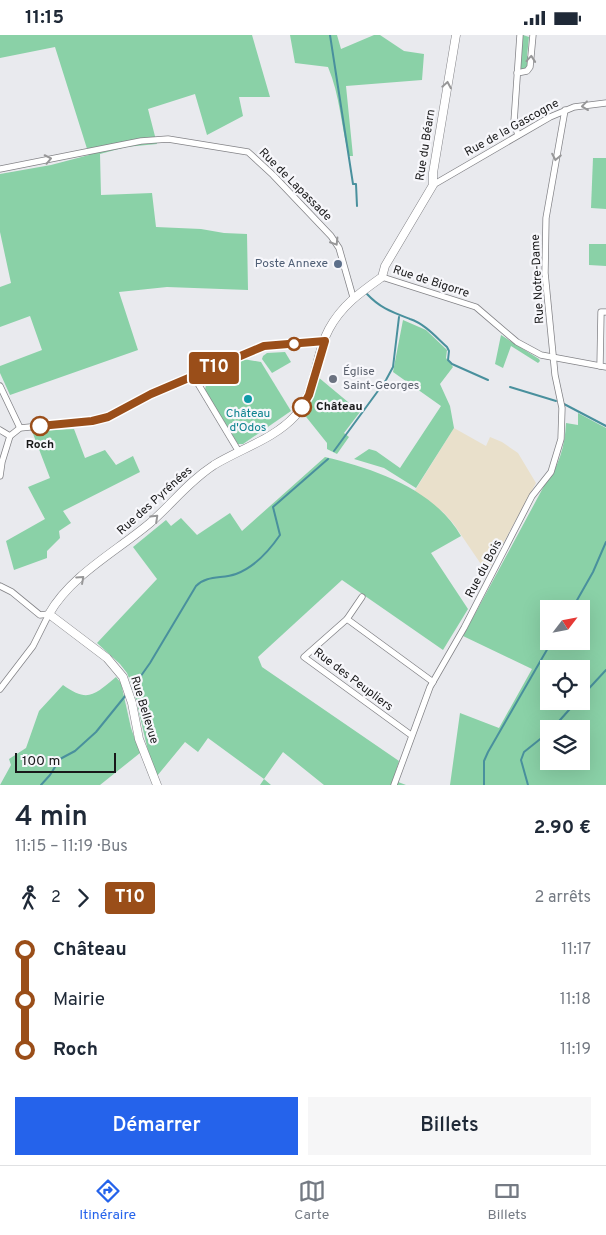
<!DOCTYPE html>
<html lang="fr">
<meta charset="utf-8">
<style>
body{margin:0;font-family:Overpass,sans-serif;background:#f6f6f7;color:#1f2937;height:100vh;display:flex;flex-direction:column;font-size:19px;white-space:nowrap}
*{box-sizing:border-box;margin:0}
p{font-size:16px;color:#747a83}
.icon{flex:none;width:28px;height:28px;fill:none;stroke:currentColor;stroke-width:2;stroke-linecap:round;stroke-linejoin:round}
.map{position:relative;height:750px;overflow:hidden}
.drawer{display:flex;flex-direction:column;background:#fff;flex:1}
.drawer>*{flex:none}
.badge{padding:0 10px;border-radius:4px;font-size:18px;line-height:32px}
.needle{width:32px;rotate:58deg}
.tools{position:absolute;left:540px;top:565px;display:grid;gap:10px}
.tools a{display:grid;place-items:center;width:50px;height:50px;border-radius:0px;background:#fff;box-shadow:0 5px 20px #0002;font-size:25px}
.scale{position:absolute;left:15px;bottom:12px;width:101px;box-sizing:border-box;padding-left:5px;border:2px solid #181819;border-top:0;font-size:14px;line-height:18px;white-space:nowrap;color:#181819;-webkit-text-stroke:4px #f7f7fb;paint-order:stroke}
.map>.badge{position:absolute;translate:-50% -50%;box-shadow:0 0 0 2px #fff}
.legs{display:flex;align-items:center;gap:8px;height:55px;padding:0 15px;font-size:16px}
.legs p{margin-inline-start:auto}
.headline{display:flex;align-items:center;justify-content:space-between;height:85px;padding:0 15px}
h1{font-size:28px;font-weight:600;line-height:38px}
.primary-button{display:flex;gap:10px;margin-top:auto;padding:10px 15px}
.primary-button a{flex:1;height:58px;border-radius:0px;background:#2563eb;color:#fff;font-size:20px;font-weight:600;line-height:58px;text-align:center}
.primary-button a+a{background:#f6f6f7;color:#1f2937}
ul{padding:0 15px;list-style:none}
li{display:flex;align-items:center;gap:18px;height:50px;font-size:19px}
li i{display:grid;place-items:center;width:8px;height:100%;margin:0 6px;background:currentColor}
li i::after{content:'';width:12px;height:12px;margin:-6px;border:4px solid;border-radius:50%;background:#fff}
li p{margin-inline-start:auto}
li:first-child i{background:linear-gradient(#0000 50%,currentColor 0)}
li:last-child i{background:linear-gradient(currentColor 50%,#0000 0)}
.status{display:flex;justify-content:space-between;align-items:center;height:35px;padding:0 25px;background:#fff;direction:ltr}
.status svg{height:14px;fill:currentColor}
.dock{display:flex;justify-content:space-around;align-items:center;height:70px;border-top:1px solid #e0e1e3;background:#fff;font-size:14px;color:#747a83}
.dock a{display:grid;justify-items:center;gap:2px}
.dock .current{color:#2563eb}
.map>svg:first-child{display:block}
.education{fill:#e9e0cb}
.green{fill:#8ad1a7;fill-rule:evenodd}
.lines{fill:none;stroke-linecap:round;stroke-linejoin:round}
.stream{stroke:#49909d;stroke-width:2}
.street-casing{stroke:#838387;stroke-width:7}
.secondary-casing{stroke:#838387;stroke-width:9}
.street{stroke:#fff;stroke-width:5.5}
.secondary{stroke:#fff;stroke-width:8}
.oneway{stroke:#979798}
.line-1-casing{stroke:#fff;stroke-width:11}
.line-1{stroke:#9a4e19;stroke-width:8}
.service-dot{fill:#5c6f8a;stroke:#f7f7fb;stroke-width:2}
.stop-1-dot{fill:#fff;stroke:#9a4e19;stroke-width:2.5}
.worship-dot{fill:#6b7280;stroke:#f7f7fb;stroke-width:2}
.culture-dot{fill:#0f9aa8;stroke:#f7f7fb;stroke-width:2}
.labels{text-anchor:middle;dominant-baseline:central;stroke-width:4.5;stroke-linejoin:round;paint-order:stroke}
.street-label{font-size:12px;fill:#181819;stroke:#f7f7fb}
.service-label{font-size:12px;fill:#4e5e75;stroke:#f7f7fb;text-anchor:end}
.worship-label{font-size:12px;fill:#5b616d;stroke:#f7f7fb;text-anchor:start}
.stop-label{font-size:12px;font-weight:bold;fill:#181819;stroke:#f7f7fb;text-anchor:start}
.culture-label{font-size:12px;fill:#0d838f;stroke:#f7f7fb}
</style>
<div class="status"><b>11:15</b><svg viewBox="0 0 49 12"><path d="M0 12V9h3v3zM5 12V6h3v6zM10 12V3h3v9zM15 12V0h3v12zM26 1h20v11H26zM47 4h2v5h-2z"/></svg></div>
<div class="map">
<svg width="606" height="750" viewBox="0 0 606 750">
<rect width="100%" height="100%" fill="#e9eaee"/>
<path class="education" d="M454 393 486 411 490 402 502 407 518 418 536 448 487 538 453 488 443 477 414 457Z"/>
<g class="green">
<path d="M0 0H252L270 62H239L243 81 207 100 195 59 148 74 157 109 126 112 100 119 101 160 152 158 156 192 201 194 224 198 247 199 248 255 167 252 119 257 138 315 10 360 0 338V331L42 315 30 281 0 292V252L11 248 0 197V139L51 130 89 120 55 12 0 23Z"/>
<path d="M290 0H337L341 14 374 0H380L404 16 424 19 422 45 346 51 353 121H349C341 91 340 60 328 32L295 28Z"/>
<path d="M523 0 529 2 527 21 529 22 528 32 523 35 520 34Z"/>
<path d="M593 123H606V174L591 173Z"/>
<path d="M589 209H606V231L589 230Z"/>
<path d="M403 285 426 295 447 315 446 323 453 332 440 349 450 371 454 393 416 453 384 433 354 424 369 414 376 416 400 433 441 371 393 337Z"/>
<path d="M501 300 539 324 540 326 538 328 511 311 503 333 495 329Z"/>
<path d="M285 317 291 327 272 338 262 324 263 321 267 318Z"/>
<path d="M243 324 261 327 291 376 243 409H238L205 355 208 339Z"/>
<path d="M318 342 360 377 344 398 349 402 337 419 327 414V408L303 378Z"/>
<path d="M578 378 606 393V750H450L460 678 499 693 532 634 463 601 544 451C559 432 565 411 566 388L578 390ZM549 574H581V606H549ZM549 634H581V666H549ZM549 694H581V726H549Z"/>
<path d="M74 394 85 423 105 415 116 430 133 421 140 437 63 476 71 488 59 496 60 503 47 516V523L14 535 6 506 45 484 28 452 50 443 32 396Z"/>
<path d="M325 422C375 434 434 454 461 501L431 518 468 574 443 615 342 545 258 622 262 632 399 726 393 745 406 750H324L283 717 264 744 271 750H260L264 744 208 703 198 717 185 707 157 741 148 716 134 656 127 638 120 629 97 608 157 544 133 512 166 485 171 491 181 483 197 500 230 478 242 496Z"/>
<path d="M116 642 121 648 131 693 140 718 100 750H0L11 730 9 724 26 713 39 676 63 650C88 668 94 660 116 642Z"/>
</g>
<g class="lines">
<g class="stream">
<path d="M330 0 353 149H356L357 171"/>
<path d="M367 259C380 273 392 277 410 284 425 289 436 302 447 312L449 316 448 325 452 329 488 345"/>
<path d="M510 352 556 366"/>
<path d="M564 369 606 391"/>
<path d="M334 416 386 345 393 332 399 282"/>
<path d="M572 574 593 537 606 507"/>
<path d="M131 655 150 628 196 551C207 540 222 544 236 539 255 532 269 516 280 500L273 472 328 424"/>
<path d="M581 662 606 635"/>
<path d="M552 694 577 666"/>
<path d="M41 750 50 740 60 724 75 716 96 697 126 660"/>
<path d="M484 750V726L488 717 552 606"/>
<path d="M528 750 521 725 524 717 549 697"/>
</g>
<g class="street-casing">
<g id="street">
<path d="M517 38 527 36 530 32 533 0"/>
<path d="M518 100 514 87 520 0"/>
<path d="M0 134 141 106 168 104 248 117 273 140 331 201 339 213 353 262"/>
<path d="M433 150 550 82 574 72 606 68"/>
<path d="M382 242 476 272 517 307 541 320 606 332"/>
<path d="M600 331 601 277H606"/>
<path d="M194 342 239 417"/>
<path d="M0 351 20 393"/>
<path d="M0 395 10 401"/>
<path d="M0 441 2 427 10 401 20 393 91 386 107 382 151 359 264 311 325 306"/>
<path d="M0 551 12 557 40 580 49 579"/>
<path d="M347 584 362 562"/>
<path d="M0 654 33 611 49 579"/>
<path d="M411 700 304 622 347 584 433 647"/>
<path d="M394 750 430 652 464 593 532 461 551 437 561 404 562 373 555 340 545 238 546 183 565 75"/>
</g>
</g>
<g class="secondary-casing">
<path id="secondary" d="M157 750 139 704 132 668 123 642 107 623 49 579C71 540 117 516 150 488 173 468 188 447 214 430 240 414 274 404 295 381 317 357 314 321 329 294 342 270 361 257 382 242L385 231 433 150V138L456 0"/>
</g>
<use href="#street" class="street"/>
<use href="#secondary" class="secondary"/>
</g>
<defs><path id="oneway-chevron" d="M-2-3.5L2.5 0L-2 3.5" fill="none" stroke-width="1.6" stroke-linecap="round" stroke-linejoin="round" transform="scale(1.25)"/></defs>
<g class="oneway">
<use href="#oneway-chevron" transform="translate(531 24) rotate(-85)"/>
<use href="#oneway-chevron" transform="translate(447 50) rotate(-80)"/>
<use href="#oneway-chevron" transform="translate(585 71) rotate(173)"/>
<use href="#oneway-chevron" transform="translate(556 122) rotate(101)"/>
<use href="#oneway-chevron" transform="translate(48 124) rotate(-12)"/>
<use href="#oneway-chevron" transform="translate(335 207) rotate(58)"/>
<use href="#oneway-chevron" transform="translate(155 483) rotate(-43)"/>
<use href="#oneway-chevron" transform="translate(81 544) rotate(-42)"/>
</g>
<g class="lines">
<g class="line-1-casing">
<path id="line-1" d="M40 391 92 386 108 382 151 359 264 311 325 306 309 360 302 372"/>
</g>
<use href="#line-1" class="line-1"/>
</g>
<circle class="service-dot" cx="338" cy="229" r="5"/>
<g class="stop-1-dot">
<circle cx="294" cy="309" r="6"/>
<circle cx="302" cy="372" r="9"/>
<circle cx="40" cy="391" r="9"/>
</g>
<circle class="worship-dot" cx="333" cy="344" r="5"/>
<circle class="culture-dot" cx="248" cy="364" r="5"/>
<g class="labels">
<g class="street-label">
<text transform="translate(512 93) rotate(-29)">Rue de la Gascogne</text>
<text transform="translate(426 110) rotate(-81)">Rue du Béarn</text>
<text transform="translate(295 150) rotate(45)">Rue de Lapassade</text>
<text transform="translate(538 244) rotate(-93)">Rue Notre-Dame</text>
<text transform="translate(431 247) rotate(18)">Rue de Bigorre</text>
<text transform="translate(155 466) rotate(-42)">Rue des Pyrénées</text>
<text transform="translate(484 534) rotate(-62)">Rue du Bois</text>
<text transform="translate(353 645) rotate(37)">Rue des Peupliers</text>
<text transform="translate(144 675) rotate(73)">Rue Bellevue</text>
</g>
<g class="service-label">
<text x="328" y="229">Poste Annexe</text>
</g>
<g class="worship-label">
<text x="343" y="337">Église<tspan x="343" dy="14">Saint-Georges</tspan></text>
</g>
<g class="stop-label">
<text x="316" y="372">Château</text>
<text x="40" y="410" text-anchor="middle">Roch</text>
</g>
<g class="culture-label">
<text x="248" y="379">Château<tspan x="248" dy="14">d'Odos</tspan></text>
</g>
</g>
</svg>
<div class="tools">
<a><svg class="needle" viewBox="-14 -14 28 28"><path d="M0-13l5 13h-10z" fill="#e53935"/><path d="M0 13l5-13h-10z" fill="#747a83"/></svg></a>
<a><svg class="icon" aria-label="locate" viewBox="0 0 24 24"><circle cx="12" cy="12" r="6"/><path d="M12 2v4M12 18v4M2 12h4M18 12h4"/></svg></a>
<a><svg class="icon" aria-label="layers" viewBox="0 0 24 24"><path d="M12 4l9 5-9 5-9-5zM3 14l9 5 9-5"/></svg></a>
</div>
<div class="scale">100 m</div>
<b class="badge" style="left:214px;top:333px;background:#9a4e19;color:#fff">T10</b>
</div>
<section class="drawer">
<div class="headline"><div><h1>4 min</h1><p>11:15 – 11:19 · Bus</p></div><b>2.90 €</b></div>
<div class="legs"><svg class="icon" aria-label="walk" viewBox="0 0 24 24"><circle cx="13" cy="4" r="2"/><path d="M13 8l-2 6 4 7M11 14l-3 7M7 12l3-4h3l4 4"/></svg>2<svg class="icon" aria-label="forward" viewBox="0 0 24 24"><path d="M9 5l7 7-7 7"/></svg><b class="badge" style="background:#9a4e19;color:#fff">T10</b><p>2 arrêts</p></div>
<ul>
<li><i style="color:#9a4e19"></i><b>Château</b><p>11:17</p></li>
<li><i style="color:#9a4e19"></i><span>Mairie</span><p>11:18</p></li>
<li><i style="color:#9a4e19"></i><b>Roch</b><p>11:19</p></li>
</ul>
<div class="primary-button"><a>Démarrer</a><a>Billets</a></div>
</section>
<nav class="dock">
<a class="current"><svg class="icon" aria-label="directions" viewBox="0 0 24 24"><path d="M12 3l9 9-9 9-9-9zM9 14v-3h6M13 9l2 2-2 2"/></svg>Itinéraire</a>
<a><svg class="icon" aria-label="map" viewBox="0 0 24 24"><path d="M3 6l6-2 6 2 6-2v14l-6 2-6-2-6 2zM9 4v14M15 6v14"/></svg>Carte</a>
<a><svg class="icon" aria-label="tickets" viewBox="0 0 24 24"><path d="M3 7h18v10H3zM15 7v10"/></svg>Billets</a>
</nav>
